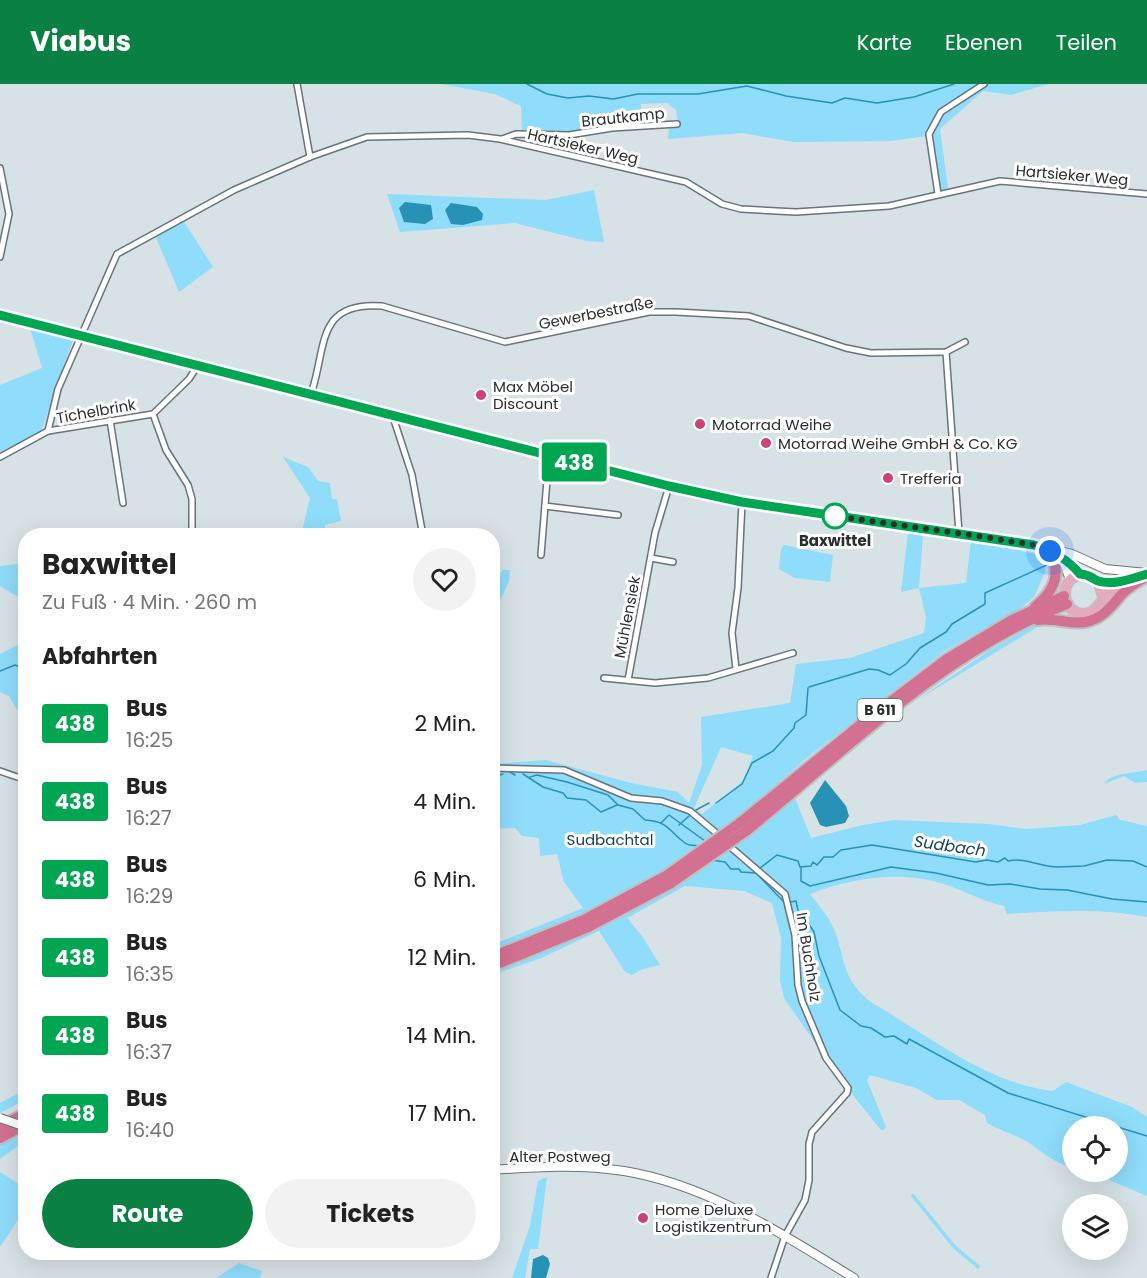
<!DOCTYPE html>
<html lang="de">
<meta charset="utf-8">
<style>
body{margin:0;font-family:Poppins,sans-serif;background:#f2f2f2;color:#222;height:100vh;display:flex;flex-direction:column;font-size:22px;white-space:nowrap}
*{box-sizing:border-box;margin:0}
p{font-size:20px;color:#767676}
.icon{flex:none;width:33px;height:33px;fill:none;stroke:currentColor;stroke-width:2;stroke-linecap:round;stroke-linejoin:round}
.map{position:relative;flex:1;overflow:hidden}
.details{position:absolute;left:18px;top:444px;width:482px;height:732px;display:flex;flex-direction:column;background:#fff;border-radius:24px;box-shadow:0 6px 24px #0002}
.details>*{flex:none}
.badge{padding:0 12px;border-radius:4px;font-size:21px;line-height:39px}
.buttons{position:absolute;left:1062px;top:1032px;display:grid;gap:12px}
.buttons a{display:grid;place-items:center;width:66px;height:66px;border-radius:50%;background:#fff;box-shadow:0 6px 24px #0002;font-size:30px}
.you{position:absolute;width:30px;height:30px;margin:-15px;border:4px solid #fff;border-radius:50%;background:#1a73e8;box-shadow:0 0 0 9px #1a73e833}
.map>.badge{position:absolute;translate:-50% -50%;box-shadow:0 0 0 3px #fff}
h2{padding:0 24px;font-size:22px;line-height:54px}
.round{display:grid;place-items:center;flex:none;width:63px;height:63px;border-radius:32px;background:#f2f2f2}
.overview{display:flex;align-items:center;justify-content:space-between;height:102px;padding:0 24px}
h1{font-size:28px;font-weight:700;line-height:45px}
.cta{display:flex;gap:12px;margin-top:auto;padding:12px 24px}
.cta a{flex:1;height:69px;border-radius:36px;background:#0b8043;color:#fff;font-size:24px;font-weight:700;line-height:69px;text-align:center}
.cta a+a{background:#f2f2f2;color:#222}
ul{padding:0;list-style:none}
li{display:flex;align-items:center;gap:18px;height:78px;padding:0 24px}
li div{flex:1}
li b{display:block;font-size:22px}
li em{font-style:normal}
li .badge{min-width:66px;font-weight:700;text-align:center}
header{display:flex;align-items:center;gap:36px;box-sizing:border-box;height:84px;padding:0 30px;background:#0b8043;color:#fff}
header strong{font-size:28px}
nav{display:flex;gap:33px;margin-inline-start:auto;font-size:21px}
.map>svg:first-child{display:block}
.green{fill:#8fdcfb;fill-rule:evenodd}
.water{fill:#2792b6}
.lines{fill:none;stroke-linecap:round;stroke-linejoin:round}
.stream{stroke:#2792b6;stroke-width:1.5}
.street-casing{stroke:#6a7377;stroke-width:8}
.secondary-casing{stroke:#6a7377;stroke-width:10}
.primary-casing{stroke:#bfc0c1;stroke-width:12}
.highway-casing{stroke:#bfc0c1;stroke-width:14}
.street{stroke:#fff;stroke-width:5}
.secondary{stroke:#fff;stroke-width:8}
.primary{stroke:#e4aabe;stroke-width:9}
.highway{stroke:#d27192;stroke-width:10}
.secondary-bridge-casing{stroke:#6a7377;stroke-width:10;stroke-linecap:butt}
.highway-bridge-casing{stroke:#bfc0c1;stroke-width:14;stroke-linecap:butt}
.secondary-bridge{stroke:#fff;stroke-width:8}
.highway-bridge{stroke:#d27192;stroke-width:10}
.line-casing{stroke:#fff;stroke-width:14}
.line{stroke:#00a651;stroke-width:9}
.walk{stroke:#2a2e30;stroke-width:6;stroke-dasharray:0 10.8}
.poi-dot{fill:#cc427a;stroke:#fff;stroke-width:2}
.stop-dot{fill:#fff;stroke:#00a651;stroke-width:3}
.labels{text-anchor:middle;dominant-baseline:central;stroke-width:6;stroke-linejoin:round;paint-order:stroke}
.shield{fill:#fff;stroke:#6a6d6e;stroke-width:1.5}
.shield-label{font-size:14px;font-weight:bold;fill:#2a2e30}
.street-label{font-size:15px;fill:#2a2e30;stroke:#fff}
.poi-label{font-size:15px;fill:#2a2e30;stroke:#fff;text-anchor:start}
.stop-label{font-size:15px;font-weight:bold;fill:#2a2e30;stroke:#fff}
.park-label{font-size:15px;fill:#154151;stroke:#fff}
.water-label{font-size:16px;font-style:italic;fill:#1a4656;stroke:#fff}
</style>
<header>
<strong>Viabus</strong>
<nav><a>Karte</a><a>Ebenen</a><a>Teilen</a></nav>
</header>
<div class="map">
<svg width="1147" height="1194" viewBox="0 0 1147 1194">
<rect width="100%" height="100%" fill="#d7e2e6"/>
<g class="green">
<path d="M441 0H1048L1011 11 983 7 940 45 948 105 939 108 927 52 891 57 793 58 742 49 668 55 669 42 678 41 676 26 667 19 641 20V39L568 49H522L521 22 495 10Z"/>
<path d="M594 106 604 158 586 157 515 139 400 148 387 110 546 116Z"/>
<path d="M183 136 213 183 179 208 155 151Z"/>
<path d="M30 244 73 256 41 348 0 368V301L42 284Z"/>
<path d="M283 373 308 383 318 397 330 399 332 415H337L341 437 325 441 324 451H301L310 414Z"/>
<path d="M908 449 923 450 919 504 966 499 971 456 1044 472 1045 488 1034 513 1020 525 945 567 808 673 737 735 730 765 795 714 811 754 863 741 894 736 988 740 1026 745 1080 741 1116 731 1120 736 1147 742V833C1101 824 1054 827 1007 830L1004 822C982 817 967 808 947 801 901 786 855 793 810 810 820 823 831 835 836 850 846 882 844 897 872 919 930 952 985 999 1053 1007L1066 998 1132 1023 1147 1033V1112L1090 1088H1118V1042H1072V1083C1048 1078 1036 1060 1018 1053 1007 1048 997 1045 987 1039L985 1031 959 1016H937L916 1004 870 991 867 996 886 1043 884 1046H881L844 1000 784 914 780 896 781 854 772 819 744 807 685 802 627 834 642 852 660 881 643 885 632 891 625 888 599 847 541 874 492 891V885L590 848 674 804 661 789 582 831 492 866V861L583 824 564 798 557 770 540 772 539 754 522 752 515 744 492 745V680L546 676 631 699 678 708 689 719 702 681 701 633 790 619 796 580 850 574 924 549 926 533 919 504 901 508ZM721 663 753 672 743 697 702 730 694 724Z"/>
<path d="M784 461 833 471 830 498 795 494 779 485 781 465Z"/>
<path d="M25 479H26L25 517 0 502V482Z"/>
<path d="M503 486H510L509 497 492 535V499Z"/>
<path d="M1039 538 1044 539 914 618 990 566Z"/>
<path d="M25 557V639L9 612 0 608V570Z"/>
<path d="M1147 686V698L1135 699 1124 692 1104 700C1112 688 1133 690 1147 686Z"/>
<path d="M25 1006V1016L0 1029V1019Z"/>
<path d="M25 1048V1057L0 1075V1061Z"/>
<path d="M0 1088 25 1104V1125L0 1163Z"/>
<path d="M547 1093 538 1165H530L525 1194H512L530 1142 538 1097Z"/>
<path d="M913 1109 956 1162 980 1182 978 1185 953 1164 911 1112Z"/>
<path d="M239 1179 262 1187 260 1194H216Z"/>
</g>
<g class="water">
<path d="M405 118 431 121 433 135 425 140 404 138 399 124Z"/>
<path d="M451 119 477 123 483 130 482 136 463 141 451 140 445 126Z"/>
<path d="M825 696 846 722 849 732 845 739 826 743 820 741 810 719Z"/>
<path d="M543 1171 548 1174 550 1180 546 1194H531L533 1175Z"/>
</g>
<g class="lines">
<g class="stream">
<path d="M527 0 547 10 568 14 589 12 613 15 638 10H698L747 2 786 12 832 19 845 14 877 19 914 13 954 0"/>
<path d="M492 510 498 505"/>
<path d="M0 587 15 581 20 583 26 609"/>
<path d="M809 603 869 585 878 586 890 591 906 580 920 564 946 548 952 540 985 520V509L1049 480"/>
<path d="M510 688 515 691"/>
<path d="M523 690 543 703 563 709 567 714 586 716 601 728 617 721"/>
<path d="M492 693 503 690"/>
<path d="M530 693 537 691 567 698 608 711 618 721 633 725 645 736C670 738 667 746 685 759 690 763 692 760 698 762"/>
<path d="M716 719 742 700 752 679 773 667 794 644 795 639 806 631 808 604"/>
<path d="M696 726 709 719"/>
<path d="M661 739 669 731 705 757"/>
<path d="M679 741 689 732"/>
<path d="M712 776 725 778 731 785H739L741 788 755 789"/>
<path d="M760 784 777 771 798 777 800 783 811 782 813 778 817 781 824 773H833L841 766 872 761 976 778 987 776 998 778 1005 774 1008 777C1026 773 1040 783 1058 783L1084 782 1107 776 1133 777 1147 783"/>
<path d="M801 784V797L810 802 891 783 936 789 988 801 1010 800 1040 805 1067 806 1112 815 1147 818"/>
<path d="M756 789 784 818"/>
<path d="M790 818 796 817 799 831 807 837 814 848 819 872 840 926 861 942 871 944 885 953 894 952 907 960 909 955 1008 1009 1147 1052"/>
</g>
<g class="street-casing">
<g id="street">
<path d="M297 0 310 73"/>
<path d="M502 55 516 50 569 51 612 44 677 40"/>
<path d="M0 84 9 130 0 173"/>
<path d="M938 110 929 50 941 28 984 0"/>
<path d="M946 268 959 449"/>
<path d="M311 310C327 264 315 217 382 222L505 258 649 228H676L749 232 846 264 871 269 946 268 965 258"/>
<path d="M153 330 166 366 188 401 192 415V452"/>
<path d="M392 330 412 391 423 452"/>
<path d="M110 336 123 419"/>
<path d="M48 347 58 305 117 170 234 106 310 73 367 53 468 51 500 55 686 98 722 120 741 125 796 128 889 122 1000 97 1147 110"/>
<path d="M0 373 48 347 153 330 189 295 198 281"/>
<path d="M545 422 618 431"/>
<path d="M541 471 549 371"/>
<path d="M651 474 673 478"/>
<path d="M736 585 732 549 738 504 742 418"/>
<path d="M604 594 655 599 708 594 793 569"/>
<path d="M628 596 655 449 669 402"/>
<path d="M492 684 564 686 631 714 662 717 690 727 721 753"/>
<path d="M0 687 26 696"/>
<path d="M727 760 785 810 795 851 798 901 802 917 826 974 848 1004 847 1009 812 1048 809 1060V1096L805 1116 785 1152 771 1194"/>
</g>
</g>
<g class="secondary-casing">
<g id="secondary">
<path d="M0 231 669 402 742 418 1034 461C1052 466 1069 477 1080 491"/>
<path d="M1048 464 1072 470 1105 485 1147 489"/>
<path d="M1063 476 1070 496"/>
<path d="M492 1086C536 1083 580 1080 624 1087 709 1101 782 1150 854 1194"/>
</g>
</g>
<g class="primary-casing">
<g id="primary">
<path d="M1098 497 1120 498 1145 491"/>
<path d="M1103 513 1098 497 1085 490 1073 493C1056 507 1068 537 1091 528 1096 526 1112 504 1120 498"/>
</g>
</g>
<g class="highway-casing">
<g id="highway">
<path d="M1035 523C1054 507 1062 491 1050 467"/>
<path d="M1038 536C1054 533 1069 541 1085 538 1102 535 1110 524 1121 511 1128 503 1138 498 1147 492"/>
<path d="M740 739 864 638 947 575 1012 536 1064 512"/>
<path d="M746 747C846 666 945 566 1067 520"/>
<path d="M492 873 584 836 666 792"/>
<path d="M492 882 588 843 671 799"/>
<path d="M0 1043 26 1029"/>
<path d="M0 1054 26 1040"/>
</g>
</g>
<use href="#street" class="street"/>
<use href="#secondary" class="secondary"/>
<use href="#primary" class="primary"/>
<use href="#highway" class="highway"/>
<g class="secondary-bridge-casing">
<path id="secondary-bridge" d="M0 1034 26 1043"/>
</g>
<g class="highway-bridge-casing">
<g id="highway-bridge">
<path d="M666 792 740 739"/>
<path d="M671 799 746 747"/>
</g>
</g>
<use href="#secondary-bridge" class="secondary-bridge"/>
<use href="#highway-bridge" class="highway-bridge"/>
</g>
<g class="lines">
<g class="line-casing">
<path id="line" d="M0 231 669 402 742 418 1034 461C1052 466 1069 477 1080 490 1089 490 1091 494 1098 497 1114 502 1133 494 1147 490"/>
</g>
<use href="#line" class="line"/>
<path class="walk" d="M835 432 827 431 978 452 1034 461 1050 467"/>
</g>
<g class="poi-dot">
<circle cx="481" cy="311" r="6"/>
<circle cx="700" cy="340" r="6"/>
<circle cx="766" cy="359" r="6"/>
<circle cx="888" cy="394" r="6"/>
<circle cx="643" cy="1134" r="6"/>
</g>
<circle class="stop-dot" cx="835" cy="432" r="12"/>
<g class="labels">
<rect class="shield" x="857.5" y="615" width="45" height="22" rx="4.5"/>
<g class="shield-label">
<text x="880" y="626">B 611</text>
</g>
<g class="street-label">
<text transform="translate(623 33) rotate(-6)">Brautkamp</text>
<text transform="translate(583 62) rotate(13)">Hartsieker Weg</text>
<text transform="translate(1072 91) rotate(5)">Hartsieker Weg</text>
<text transform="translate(596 229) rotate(-11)">Gewerbestraße</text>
<text transform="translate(96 327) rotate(-10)">Tichelbrink</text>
<text transform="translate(627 533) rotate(-79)">Mühlensiek</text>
<text transform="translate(809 873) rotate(81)">Im Buchholz</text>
<text x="560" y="1072">Alter Postweg</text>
</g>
<g class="poi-label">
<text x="493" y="302">Max Möbel<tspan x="493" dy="17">Discount</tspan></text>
<text x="712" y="340">Motorrad Weihe</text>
<text x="778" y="359">Motorrad Weihe GmbH &amp; Co. KG</text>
<text x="900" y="394">Trefferia</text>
<text x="655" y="1125">Home Deluxe<tspan x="655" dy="17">Logistikzentrum</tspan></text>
</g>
<g class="stop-label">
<text x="835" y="456">Baxwittel</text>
</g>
<g class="park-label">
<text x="610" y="755">Sudbachtal</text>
</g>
<g class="water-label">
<text transform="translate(950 762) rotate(8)">Sudbach</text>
</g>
</g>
</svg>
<div class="buttons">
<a><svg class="icon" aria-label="locate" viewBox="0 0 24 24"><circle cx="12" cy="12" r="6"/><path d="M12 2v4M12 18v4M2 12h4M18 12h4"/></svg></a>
<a><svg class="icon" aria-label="layers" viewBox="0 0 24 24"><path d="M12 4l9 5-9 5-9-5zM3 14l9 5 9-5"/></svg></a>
</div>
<div class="you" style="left:1050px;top:467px"></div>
<b class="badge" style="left:574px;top:378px;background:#00a651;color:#fff">438</b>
<section class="details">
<div class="overview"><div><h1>Baxwittel</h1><p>Zu Fuß · 4 Min. · 260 m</p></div><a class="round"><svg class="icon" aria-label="heart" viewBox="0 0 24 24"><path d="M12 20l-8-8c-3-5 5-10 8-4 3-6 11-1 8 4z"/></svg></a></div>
<h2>Abfahrten</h2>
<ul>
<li><span class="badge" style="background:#00a651;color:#fff">438</span><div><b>Bus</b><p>16:25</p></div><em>2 Min.</em></li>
<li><span class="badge" style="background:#00a651;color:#fff">438</span><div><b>Bus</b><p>16:27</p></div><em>4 Min.</em></li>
<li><span class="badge" style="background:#00a651;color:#fff">438</span><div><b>Bus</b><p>16:29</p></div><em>6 Min.</em></li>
<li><span class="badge" style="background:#00a651;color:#fff">438</span><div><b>Bus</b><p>16:35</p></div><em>12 Min.</em></li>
<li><span class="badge" style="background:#00a651;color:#fff">438</span><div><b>Bus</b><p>16:37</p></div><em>14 Min.</em></li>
<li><span class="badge" style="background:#00a651;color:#fff">438</span><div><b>Bus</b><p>16:40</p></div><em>17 Min.</em></li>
</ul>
<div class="cta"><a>Route</a><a>Tickets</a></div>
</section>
</div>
